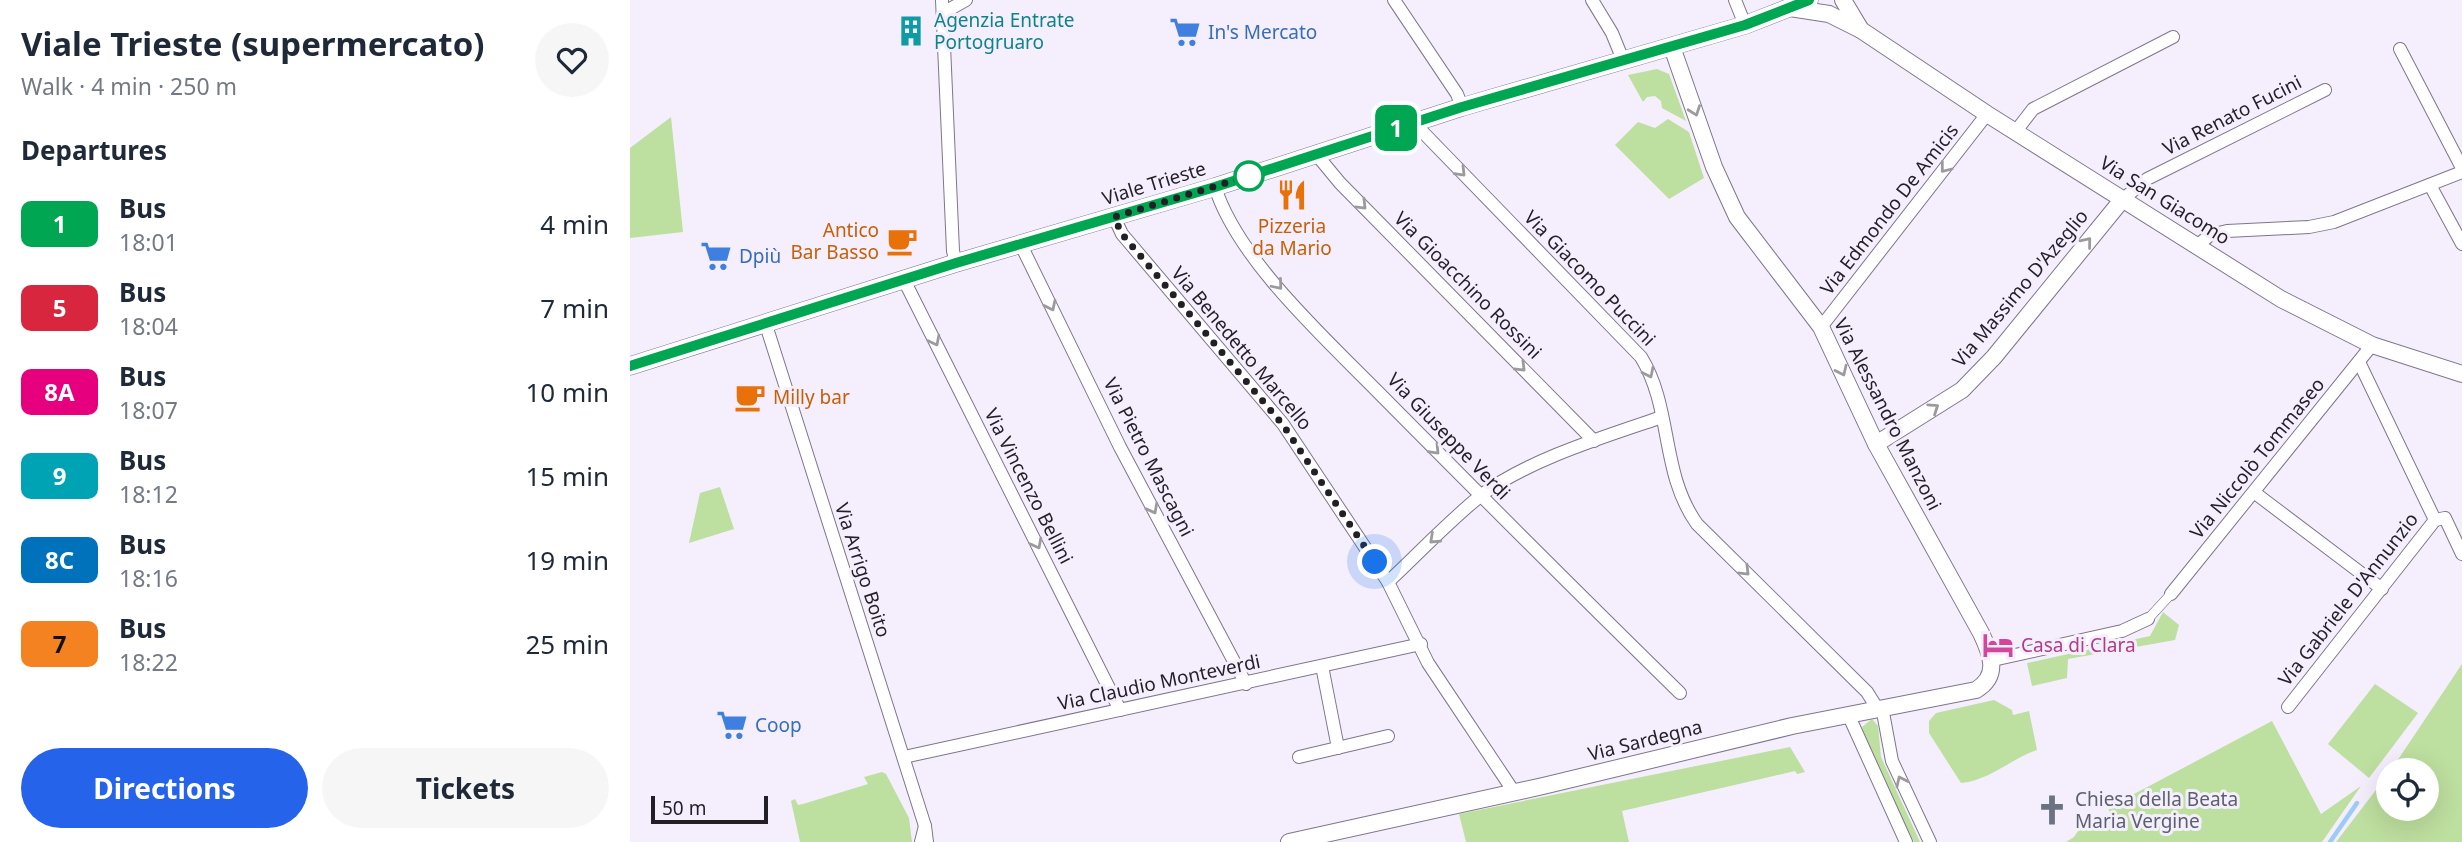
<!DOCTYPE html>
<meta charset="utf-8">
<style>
body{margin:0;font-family:"Noto Sans",sans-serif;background:#f6f6f7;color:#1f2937;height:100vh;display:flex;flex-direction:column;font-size:26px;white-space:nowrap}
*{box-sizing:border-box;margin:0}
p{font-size:23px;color:#747a83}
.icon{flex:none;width:38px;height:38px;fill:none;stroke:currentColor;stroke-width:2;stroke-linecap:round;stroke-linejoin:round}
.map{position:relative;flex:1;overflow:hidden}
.sheet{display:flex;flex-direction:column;background:#fff;width:630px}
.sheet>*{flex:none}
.badge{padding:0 14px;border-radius:10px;font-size:24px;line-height:46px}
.tools{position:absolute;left:1746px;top:758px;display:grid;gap:14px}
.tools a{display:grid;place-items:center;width:63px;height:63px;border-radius:50%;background:#fff;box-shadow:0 7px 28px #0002;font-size:35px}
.scale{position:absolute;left:21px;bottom:18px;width:117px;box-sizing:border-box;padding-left:7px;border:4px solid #231f27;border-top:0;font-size:19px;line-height:24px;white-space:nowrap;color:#231f27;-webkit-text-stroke:5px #f5effd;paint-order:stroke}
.you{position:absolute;width:35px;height:35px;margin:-18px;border:5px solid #fff;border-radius:50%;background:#1a73e8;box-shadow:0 0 0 10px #1a73e833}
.map>.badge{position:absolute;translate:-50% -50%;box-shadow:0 0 0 4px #fff}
h2{padding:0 21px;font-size:26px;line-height:63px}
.round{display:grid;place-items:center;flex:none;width:74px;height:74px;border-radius:37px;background:#f6f6f7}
.head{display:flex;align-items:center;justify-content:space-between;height:119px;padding:0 21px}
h1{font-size:33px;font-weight:700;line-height:52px}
.cta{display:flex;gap:14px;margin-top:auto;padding:14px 21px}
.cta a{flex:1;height:80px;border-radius:42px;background:#2563eb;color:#fff;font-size:28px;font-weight:700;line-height:80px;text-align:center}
.cta a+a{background:#f6f6f7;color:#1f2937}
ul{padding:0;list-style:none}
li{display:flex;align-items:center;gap:21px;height:84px;padding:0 21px}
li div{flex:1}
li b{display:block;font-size:26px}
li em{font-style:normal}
li .badge{min-width:77px;font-weight:700;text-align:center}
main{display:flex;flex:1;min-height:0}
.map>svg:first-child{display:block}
.green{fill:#bddf9f}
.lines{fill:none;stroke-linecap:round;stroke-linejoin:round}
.stream{stroke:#9ccaf9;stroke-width:4.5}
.pedestrian-casing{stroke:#7f768a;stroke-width:10}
.minor-casing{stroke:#7f768a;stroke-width:14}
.tertiary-casing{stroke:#7f768a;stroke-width:18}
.secondary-casing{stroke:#7f768a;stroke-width:19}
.pedestrian{stroke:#fff;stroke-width:9}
.minor{stroke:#fff;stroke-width:12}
.tertiary{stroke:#fff;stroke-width:16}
.secondary{stroke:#fff;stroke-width:18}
.oneway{stroke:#9c9a9e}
.line-casing{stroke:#fff;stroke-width:16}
.line{stroke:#00a651;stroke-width:10}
.walk{stroke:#231f27;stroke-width:7;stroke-dasharray:0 12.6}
.stop-dot{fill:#fff;stroke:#00a651;stroke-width:3.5}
.labels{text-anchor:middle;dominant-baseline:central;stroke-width:6;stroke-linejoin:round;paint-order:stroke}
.culture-label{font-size:19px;fill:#0d838f;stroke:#f5effd;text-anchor:start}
.shop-label{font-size:19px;fill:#366cbe;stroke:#f5effd;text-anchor:start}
.street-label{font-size:19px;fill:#231f27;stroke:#f5effd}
.food-label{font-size:19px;fill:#c56008;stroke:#f5effd}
.hotel-label{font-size:19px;fill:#b23c85;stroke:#f5effd;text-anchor:start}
.worship-label{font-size:19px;fill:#5b616d;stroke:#f5effd;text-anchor:start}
</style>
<main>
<section class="sheet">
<div class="head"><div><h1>Viale Trieste (supermercato)</h1><p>Walk · 4 min · 250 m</p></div><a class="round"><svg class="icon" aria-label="heart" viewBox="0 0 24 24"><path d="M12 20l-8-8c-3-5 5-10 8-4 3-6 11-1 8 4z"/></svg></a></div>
<h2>Departures</h2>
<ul>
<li><span class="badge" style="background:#00a651;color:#fff">1</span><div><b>Bus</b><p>18:01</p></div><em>4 min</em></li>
<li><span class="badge" style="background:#d7263d;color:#fff">5</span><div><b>Bus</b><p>18:04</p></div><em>7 min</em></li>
<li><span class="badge" style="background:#e6007e;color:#fff">8A</span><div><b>Bus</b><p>18:07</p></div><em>10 min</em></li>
<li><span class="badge" style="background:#00a3b4;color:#fff">9</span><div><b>Bus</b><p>18:12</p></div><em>15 min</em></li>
<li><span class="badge" style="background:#0072bc;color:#fff">8C</span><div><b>Bus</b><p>18:16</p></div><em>19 min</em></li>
<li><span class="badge" style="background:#f58220;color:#111">7</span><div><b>Bus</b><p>18:22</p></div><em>25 min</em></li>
</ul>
<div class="cta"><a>Directions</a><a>Tickets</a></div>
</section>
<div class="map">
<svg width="1832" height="842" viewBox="0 0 1832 842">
<rect width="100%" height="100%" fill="#f5effd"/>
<g class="green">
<path d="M1027 69 1039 74 1056 121 1032 108 1031 101 1025 96 1017 97 1013 102 998 75Z"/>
<path d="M41 117 53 232 0 238V148Z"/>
<path d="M1038 119 1059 132 1074 178 1039 199 985 145 1008 122 1025 128Z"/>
<path d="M90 487 104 529 59 543 70 493Z"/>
<path d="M1533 612 1549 625 1545 640 1438 659 1437 678 1402 686 1397 663 1520 636Z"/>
<path d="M1832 664V842H1706L1759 773V808H1797V770H1761Z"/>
<path d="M1745 684 1788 713 1739 778 1698 744Z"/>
<path d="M1364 700 1382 710 1383 715 1399 711 1407 750C1380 759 1361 780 1331 783L1299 733V721L1306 713Z"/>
<path d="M1242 719 1248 726 1251 757 1290 842H1284L1238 748 1232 727Z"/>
<path d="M1642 721 1691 814 1731 786 1692 842H1436L1444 837 1450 828 1481 816 1477 804 1487 803Z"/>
<path d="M1160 747 1175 772 1167 774 1165 771 992 811 999 842H836L829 814Z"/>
<path d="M252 772 256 774 279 818 282 842H170L161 801 165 799 168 805 173 804 238 784 234 777Z"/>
</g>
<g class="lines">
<path class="stream" d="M1700 842 1727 803"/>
<g class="pedestrian-casing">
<path id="pedestrian" d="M1518 619 1541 594"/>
</g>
<g class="minor-casing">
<g id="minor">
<path d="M312 0 323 251 326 263"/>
<path d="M764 0 827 94 832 107"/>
<path d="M962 0 982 33 993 60"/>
<path d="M1105 0 1115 25"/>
<path d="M313 13 336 0"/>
<path d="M1770 49 1832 168"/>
<path d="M783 122 1011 357C1043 409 1030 472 1067 524L1237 692 1247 708"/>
<path d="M1386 131 1403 109 1543 37"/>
<path d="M686 154 710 183 964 441"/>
<path d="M1800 185 1832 244"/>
<path d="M585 187C608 260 696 339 749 393 849 494 949 594 1050 693"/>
<path d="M1492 200 1517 179 1695 90"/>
<path d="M484 217 492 234 653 424 758 582 798 663 884 792"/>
<path d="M391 245 490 447 616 684"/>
<path d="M1568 245 1580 235 1597 231 1679 227 1704 222 1832 172"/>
<path d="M274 280 490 710"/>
<path d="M136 325 295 826"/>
<path d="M1191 327 1357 114"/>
<path d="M1625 493 1752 589"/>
<path d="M1805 520 1815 518 1832 554"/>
<path d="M758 582C788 554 817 523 849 497 894 461 976 436 1032 417"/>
<path d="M1541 594 1742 345"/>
<path d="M1363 660 1492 631 1518 619"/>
<path d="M692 666 708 748"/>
<path d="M1252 707 1262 761 1300 842"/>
<path d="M1658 707 1805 520 1729 362"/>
<path d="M1218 714 1276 842"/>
<path d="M274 757 791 644"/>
<path d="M669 757 758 736"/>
<path d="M291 842 295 826 297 842"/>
</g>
</g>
<g class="tertiary-casing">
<g id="tertiary">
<path d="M1213 0 1231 30"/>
<path d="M1160 8 1199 14 1231 30 1357 114 1651 299 1742 345 1832 374"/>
<path d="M1246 444 1332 390 1364 357 1492 200"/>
<path d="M659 842 913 786 1162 726 1346 690C1370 676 1361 654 1351 633L1246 444 1191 327 1107 217 1084 167 1042 47"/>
</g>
</g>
<g class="secondary-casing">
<path id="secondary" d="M0 366 326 263 585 187 832 107 1115 25 1179 0"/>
</g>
<use href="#pedestrian" class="pedestrian"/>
<use href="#minor" class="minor"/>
<use href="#tertiary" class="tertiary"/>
<use href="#secondary" class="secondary"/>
</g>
<defs><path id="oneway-chevron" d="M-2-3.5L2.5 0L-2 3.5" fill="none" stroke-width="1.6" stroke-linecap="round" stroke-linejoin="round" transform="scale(1.75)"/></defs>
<g class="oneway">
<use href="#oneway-chevron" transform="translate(1065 111) rotate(70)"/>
<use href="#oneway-chevron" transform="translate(1315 168) rotate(128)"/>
<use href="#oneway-chevron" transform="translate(831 172) rotate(46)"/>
<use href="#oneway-chevron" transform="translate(732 205) rotate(45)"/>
<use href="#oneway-chevron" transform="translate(1457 242) rotate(-51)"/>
<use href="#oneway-chevron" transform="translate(648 285) rotate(50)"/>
<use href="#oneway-chevron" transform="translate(421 306) rotate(64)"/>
<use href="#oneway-chevron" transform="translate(305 341) rotate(63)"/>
<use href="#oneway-chevron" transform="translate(891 367) rotate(45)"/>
<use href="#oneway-chevron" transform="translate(1212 371) rotate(65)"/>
<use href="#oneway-chevron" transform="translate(1019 373) rotate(64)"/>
<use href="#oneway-chevron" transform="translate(1304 408) rotate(-34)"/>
<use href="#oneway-chevron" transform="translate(805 450) rotate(46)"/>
<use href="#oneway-chevron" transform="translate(523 509) rotate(62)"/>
<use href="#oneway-chevron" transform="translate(804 539) rotate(137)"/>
<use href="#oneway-chevron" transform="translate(407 544) rotate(63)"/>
<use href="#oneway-chevron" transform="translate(1115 571) rotate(45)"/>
<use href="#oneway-chevron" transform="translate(1271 781) rotate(-115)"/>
</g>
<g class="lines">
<g class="line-casing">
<path id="line" d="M0 366 326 263 585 187 832 107 1115 25 1179 0"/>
</g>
<use href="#line" class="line"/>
<path class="walk" d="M619 176 484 217 492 234 653 425 745 562"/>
</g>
<defs>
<g id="building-bare" transform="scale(2.415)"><path d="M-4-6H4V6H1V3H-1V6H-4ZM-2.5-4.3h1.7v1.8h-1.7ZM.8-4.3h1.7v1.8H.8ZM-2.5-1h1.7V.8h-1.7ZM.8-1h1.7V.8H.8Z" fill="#0f9aa8" stroke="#f5effd" stroke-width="2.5" paint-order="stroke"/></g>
<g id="supermarket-bare" transform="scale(2.415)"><path d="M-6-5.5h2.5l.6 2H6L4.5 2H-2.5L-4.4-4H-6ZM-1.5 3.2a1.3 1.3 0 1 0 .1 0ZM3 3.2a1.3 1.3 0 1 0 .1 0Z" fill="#3f7fe0" stroke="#f5effd" stroke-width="2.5" paint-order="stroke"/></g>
<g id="restaurant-bare" transform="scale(2.415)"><path d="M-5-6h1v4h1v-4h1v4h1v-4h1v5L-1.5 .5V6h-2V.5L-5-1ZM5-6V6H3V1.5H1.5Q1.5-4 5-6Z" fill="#e8710a" stroke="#f5effd" stroke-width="2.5" paint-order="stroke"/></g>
<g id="cafe-bare" transform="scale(2.415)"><path d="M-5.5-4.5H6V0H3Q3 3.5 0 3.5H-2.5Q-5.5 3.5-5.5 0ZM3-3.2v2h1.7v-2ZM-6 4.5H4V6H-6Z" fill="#e8710a" stroke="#f5effd" stroke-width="2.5" paint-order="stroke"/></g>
<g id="hotel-bare" transform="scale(2.415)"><path d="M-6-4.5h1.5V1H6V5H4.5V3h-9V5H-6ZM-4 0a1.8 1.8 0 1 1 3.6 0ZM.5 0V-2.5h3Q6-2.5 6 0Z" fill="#d1479c" stroke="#f5effd" stroke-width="2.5" paint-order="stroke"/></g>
<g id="church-bare" transform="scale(2.415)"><path d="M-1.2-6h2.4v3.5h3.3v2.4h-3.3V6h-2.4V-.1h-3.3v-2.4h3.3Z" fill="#6b7280" stroke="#f5effd" stroke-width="2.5" paint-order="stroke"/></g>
</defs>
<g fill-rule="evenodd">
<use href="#building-bare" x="281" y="31"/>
<use href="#supermarket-bare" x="555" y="32"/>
<use href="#restaurant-bare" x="662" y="195"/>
<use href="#cafe-bare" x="272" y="241"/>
<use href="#supermarket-bare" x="86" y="256"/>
<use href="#cafe-bare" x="120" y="397"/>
<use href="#hotel-bare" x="1368" y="645"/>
<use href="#supermarket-bare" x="102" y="725"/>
<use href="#church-bare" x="1422" y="810"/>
</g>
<circle class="stop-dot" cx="619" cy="176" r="14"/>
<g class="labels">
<g class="culture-label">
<text x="304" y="20">Agenzia Entrate<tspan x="304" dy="22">Portogruaro</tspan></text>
</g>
<g class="shop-label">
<text x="578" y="32">In's Mercato</text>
<text x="109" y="256">Dpiù</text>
<text x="125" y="725">Coop</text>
</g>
<g class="street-label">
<text transform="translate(1602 115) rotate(-27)">Via Renato Fucini</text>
<text transform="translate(524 183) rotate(-17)">Viale Trieste</text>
<text transform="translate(1535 200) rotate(32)">Via San Giacomo</text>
<text transform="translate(1259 209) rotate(-52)">Via Edmondo De Amicis</text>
<text transform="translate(960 278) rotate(46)">Via Giacomo Puccini</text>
<text transform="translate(838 285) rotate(45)">Via Gioacchino Rossini</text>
<text transform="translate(1390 288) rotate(-50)">Via Massimo D'Azeglio</text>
<text transform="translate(612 348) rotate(50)">Via Benedetto Marcello</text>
<text transform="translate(1258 414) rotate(63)">Via Alessandro Manzoni</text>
<text transform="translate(819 436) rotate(46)">Via Giuseppe Verdi</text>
<text transform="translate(519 457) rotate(63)">Via Pietro Mascagni</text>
<text transform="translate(1627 458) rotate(-51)">Via Niccolò Tommaseo</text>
<text transform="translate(399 486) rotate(63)">Via Vincenzo Bellini</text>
<text transform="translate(233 570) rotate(72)">Via Arrigo Boito</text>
<text transform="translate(1718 599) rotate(-52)">Via Gabriele D'Annunzio</text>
<text transform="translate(529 682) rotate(-12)">Via Claudio Monteverdi</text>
<text transform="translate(1015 740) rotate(-14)">Via Sardegna</text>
</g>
<g class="food-label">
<text x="662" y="226">Pizzeria<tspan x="662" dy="22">da Mario</tspan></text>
<text x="249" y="230" text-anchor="end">Antico<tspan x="249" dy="22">Bar Basso</tspan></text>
<text x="143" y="397" text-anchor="start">Milly bar</text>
</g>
<g class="hotel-label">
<text x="1391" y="645">Casa di Clara</text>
</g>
<g class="worship-label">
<text x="1445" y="799">Chiesa della Beata<tspan x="1445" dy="22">Maria Vergine</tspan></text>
</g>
</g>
</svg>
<div class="tools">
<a><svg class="icon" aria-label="locate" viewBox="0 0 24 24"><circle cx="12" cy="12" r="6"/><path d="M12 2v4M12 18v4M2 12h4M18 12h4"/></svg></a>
</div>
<div class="scale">50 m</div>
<div class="you" style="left:745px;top:562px"></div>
<b class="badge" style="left:766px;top:128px;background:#00a651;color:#fff">1</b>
</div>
</main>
